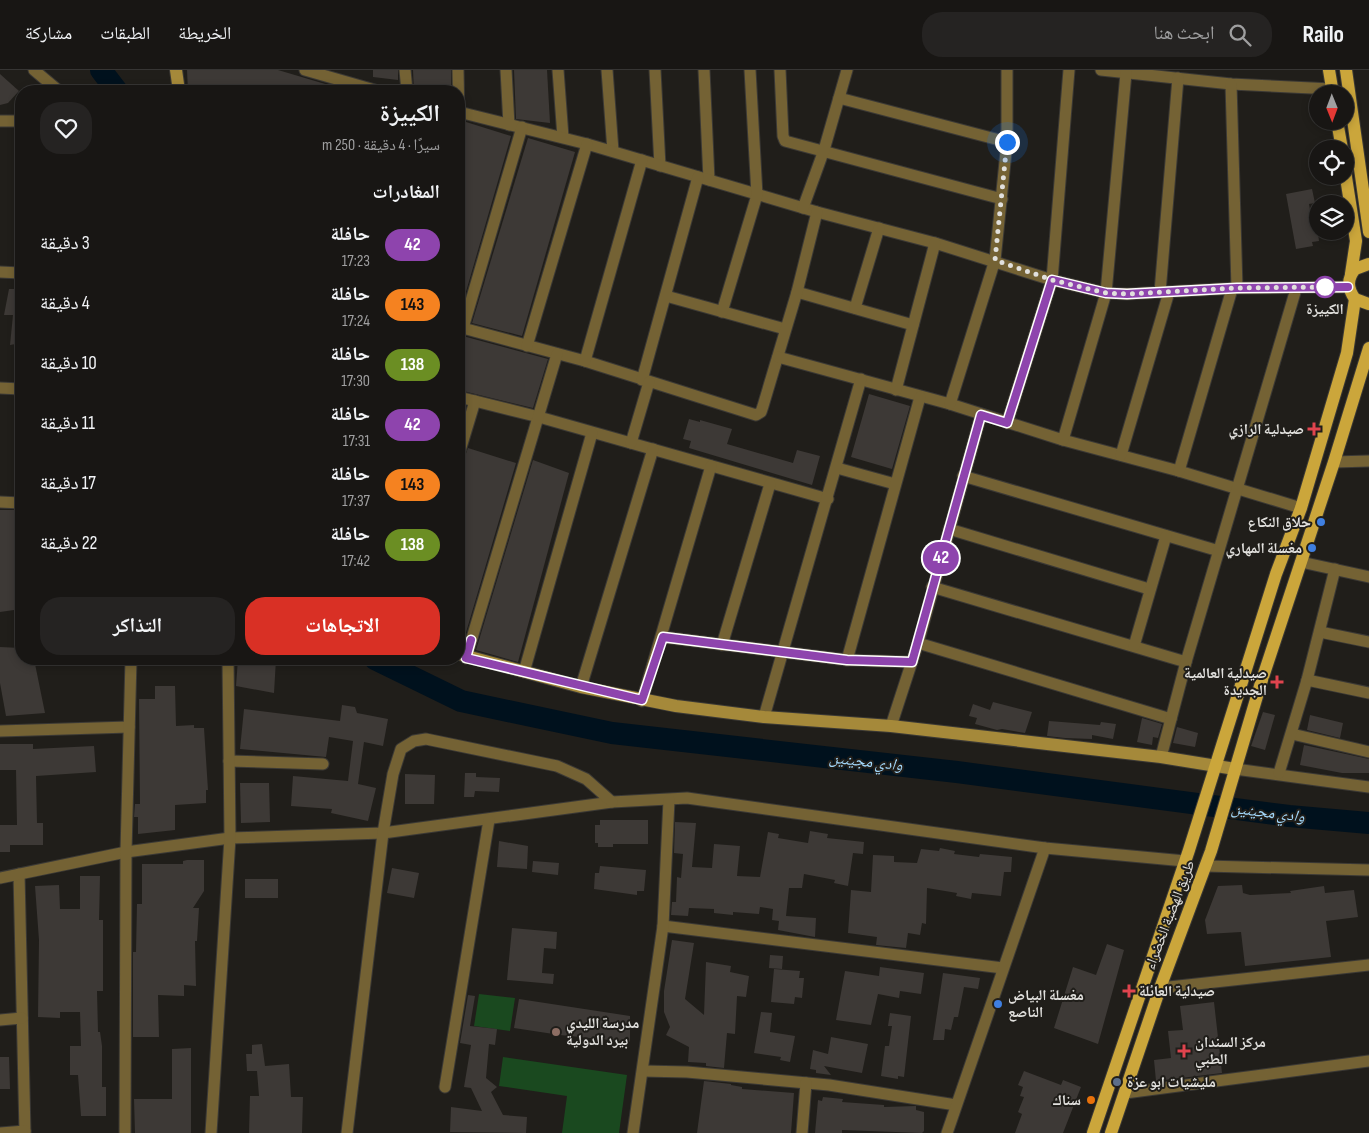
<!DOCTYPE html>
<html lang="ar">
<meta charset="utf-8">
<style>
body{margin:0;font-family:"Sofia Sans Condensed","Noto Naskh Arabic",sans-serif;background:#252322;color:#f1f3f6;direction:rtl;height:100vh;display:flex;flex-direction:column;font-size:19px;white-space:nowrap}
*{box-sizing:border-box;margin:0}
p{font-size:16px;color:#9f9fa0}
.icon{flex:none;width:28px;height:28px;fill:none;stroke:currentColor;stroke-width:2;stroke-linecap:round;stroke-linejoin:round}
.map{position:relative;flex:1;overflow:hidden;direction:ltr}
.side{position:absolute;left:15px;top:15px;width:450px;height:580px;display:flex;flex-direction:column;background:#181614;border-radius:20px;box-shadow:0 2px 8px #0003,0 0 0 1px #363534;direction:rtl}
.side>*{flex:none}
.badge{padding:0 10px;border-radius:16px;font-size:18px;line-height:32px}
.needle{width:32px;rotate:179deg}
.tools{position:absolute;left:1309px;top:15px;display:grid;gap:10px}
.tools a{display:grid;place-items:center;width:45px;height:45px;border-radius:50%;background:#181614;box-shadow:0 2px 8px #0003,0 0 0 1px #363534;font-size:25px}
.you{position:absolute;width:25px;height:25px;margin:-12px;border:4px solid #fff;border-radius:50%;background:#1a73e8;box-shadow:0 0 0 8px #1a73e833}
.map>.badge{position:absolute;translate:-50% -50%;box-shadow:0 0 0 2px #fff}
h2{padding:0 25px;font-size:19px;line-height:45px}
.round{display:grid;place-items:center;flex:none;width:52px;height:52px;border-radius:20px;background:#252322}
.overview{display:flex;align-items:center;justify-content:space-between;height:85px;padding:0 25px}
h1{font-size:24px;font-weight:700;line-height:38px}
.cta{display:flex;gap:10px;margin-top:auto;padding:10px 25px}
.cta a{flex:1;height:58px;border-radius:20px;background:#d93025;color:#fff;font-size:20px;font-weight:700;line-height:58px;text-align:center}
.cta a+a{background:#252322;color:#f1f3f6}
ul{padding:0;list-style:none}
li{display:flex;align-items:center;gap:15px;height:60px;padding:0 25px}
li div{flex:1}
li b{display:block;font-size:19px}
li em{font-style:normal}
li .badge{min-width:55px;font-weight:700;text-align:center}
header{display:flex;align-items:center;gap:30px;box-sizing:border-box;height:70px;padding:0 25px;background:#181614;border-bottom:1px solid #363534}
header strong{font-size:24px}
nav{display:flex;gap:28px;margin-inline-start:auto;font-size:18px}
.search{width:350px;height:45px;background:#252322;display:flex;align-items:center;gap:12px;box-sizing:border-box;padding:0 18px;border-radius:20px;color:#9f9fa0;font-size:19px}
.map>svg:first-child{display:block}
.green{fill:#1a491f}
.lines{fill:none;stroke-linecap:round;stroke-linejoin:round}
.river{stroke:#00111d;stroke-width:22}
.building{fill:#3d3936}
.street-casing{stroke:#3b3935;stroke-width:13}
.secondary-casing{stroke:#3b3935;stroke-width:14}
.primary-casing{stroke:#3b3935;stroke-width:14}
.street{stroke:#746234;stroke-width:11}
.secondary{stroke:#a5893a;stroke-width:12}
.primary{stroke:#cba63b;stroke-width:12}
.line-casing{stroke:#fff;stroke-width:11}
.line{stroke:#8e44ad;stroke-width:8}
.walk{stroke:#e1e0dd;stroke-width:5;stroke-dasharray:0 9}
.stop-dot{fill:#fff;stroke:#8e44ad;stroke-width:2.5}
.health-dot{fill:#e0444e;stroke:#201e1a;stroke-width:2}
.shop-dot{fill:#3f7fe0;stroke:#201e1a;stroke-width:2}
.education-dot{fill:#8d6e63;stroke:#201e1a;stroke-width:2}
.service-dot{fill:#5c6f8a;stroke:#201e1a;stroke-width:2}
.food-dot{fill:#e8710a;stroke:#201e1a;stroke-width:2}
.labels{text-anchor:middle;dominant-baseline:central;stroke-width:4;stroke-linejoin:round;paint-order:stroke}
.stop-label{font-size:15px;font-weight:bold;fill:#e1e0dd;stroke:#201e1a}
.poi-label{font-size:15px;font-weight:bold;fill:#e1e0dd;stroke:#201e1a;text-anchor:end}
.street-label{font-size:15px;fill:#e1e0dd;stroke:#201e1a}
.water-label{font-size:16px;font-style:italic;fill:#a3d8fb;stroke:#201e1a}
</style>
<header>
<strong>Railo</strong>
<div class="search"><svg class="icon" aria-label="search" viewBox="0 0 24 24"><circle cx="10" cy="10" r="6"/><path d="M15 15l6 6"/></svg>ابحث هنا</div>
<nav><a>الخريطة</a><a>الطبقات</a><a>مشاركة</a></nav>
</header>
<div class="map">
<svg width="1369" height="1063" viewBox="0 0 1369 1063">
<rect width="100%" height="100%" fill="#201e1a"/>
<g class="green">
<path d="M479 924 515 928 510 961 474 956Z"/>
<path d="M503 987 627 1005 619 1063H562L567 1026 499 1016Z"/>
</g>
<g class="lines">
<g class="river">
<path d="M101 0 117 21"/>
<path d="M375 589 461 631 612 663 957 702 1289 746 1369 753"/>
</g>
</g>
<g class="building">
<path d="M187 0H278L342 19V21H188Z"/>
<path d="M373 0H398V10L373 7Z"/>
<path d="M413 0H451V21H414Z"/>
<path d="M514 0H547L550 53 516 49Z"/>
<path d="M0 4 19 21 8 33 0 35Z"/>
<path d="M466 52 511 66 459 246V77Z"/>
<path d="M528 68 575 82 522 266 472 253Z"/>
<path d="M1312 119 1315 133 1309 134 1313 157 1317 156 1319 171 1312 172 1313 176 1296 179 1286 124Z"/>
<path d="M9 219H21V273L10 275 13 245H4Z"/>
<path d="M459 265 548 289 533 338 459 320Z"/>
<path d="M869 324 910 336 892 399 851 387Z"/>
<path d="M689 349 700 352V350L732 359 727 374 793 393 797 380 820 386 812 415 689 378 691 371 683 369Z"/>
<path d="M468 378 516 393 462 576H459V391L464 389Z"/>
<path d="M533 390 569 403 518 592 476 580Z"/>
<path d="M0 440H15L17 497H21V539L0 542Z"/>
<path d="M0 577 21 578V589H34L45 643 6 646 0 613Z"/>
<path d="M238 589 262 595V589H276L274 623 236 616Z"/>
<path d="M155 616H175L176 656 194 655V658H204L208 720H206V733L175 735V760L138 764V747H134L135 734H140L139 629H155Z"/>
<path d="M993 632 1032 642 1025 663 1002 659 997 660 975 654 977 648 969 646 973 634 990 640Z"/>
<path d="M342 635 355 637 357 643 388 649 383 676 364 672 358 714 376 718 368 751 331 743 332 739 291 736 293 706 348 711 353 671 329 667 326 687 240 679 244 639 340 651Z"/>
<path d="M1263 642 1275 645 1265 680 1251 676Z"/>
<path d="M1310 645 1343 653 1340 668 1307 660Z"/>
<path d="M1142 648 1162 654 1158 668 1153 667 1152 675 1137 672Z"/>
<path d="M1049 651 1100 655 1101 652 1116 654 1113 669 1092 665V669L1065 668 1047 666Z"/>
<path d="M1177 657 1198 663 1195 677 1173 673Z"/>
<path d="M0 674H33V679L94 676 96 702 36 706 37 753H43V775H10V782H0V755H17L16 700H0Z"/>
<path d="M1304 675 1369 689V703H1342L1300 695Z"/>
<path d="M465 703H476V707L500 708 499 722 475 721 474 727H464Z"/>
<path d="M405 704 435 705 434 734H405Z"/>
<path d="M240 713H269L270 752 241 753Z"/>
<path d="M600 750H648V774H613V777H598V773H595V755H600Z"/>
<path d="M675 752 696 753 692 797 712 798 714 774 740 776 737 806 760 807 768 762 779 764 778 768 808 773 810 761 828 764 827 768 864 772 863 784 853 783 848 816 834 813 835 810 804 804 802 818H789L786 846 816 848 815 867 778 860 779 851 772 850 773 839 760 837 759 844 733 842V845L714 843V839L689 838 688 846 671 845 672 832H676L677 807 681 808 683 784 674 783Z"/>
<path d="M499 771 528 776 527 799 497 797Z"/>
<path d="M940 778 955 781 954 784 979 787 980 784 1012 787 1011 802H1004L1001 826 972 823 971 829 956 826 957 823 927 818 926 854 922 853 920 865 908 863 906 878 876 875 877 867 848 863 851 820 871 822 873 785 894 786V792L917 793 921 779 939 781Z"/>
<path d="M187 790H204V821L193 838H199L197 871H195L196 916 184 915V926L158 925 159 967H133V882H136L137 834H142V794H183V791Z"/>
<path d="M533 791 559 793 558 805 532 802Z"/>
<path d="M600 796 646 800 644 821H637V825L594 819 595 803H599Z"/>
<path d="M392 798 419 803 414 828 387 823Z"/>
<path d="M80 806H100L99 850H103V921H97L98 962H100L102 976V1017H106V1046H81L78 1005H70V976H81L80 942H60V948L38 947 39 870 35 816 59 815 60 839H80Z"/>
<rect x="245" y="809" width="33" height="19"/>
<path d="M1242 815 1243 823 1250 825 1291 823 1290 821 1324 816 1325 823 1354 820 1358 847 1326 851 1331 887 1245 896 1241 862 1207 864 1205 850 1218 816Z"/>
<path d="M512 858 557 862 556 879 544 878 542 903 554 904 553 914 507 910Z"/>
<path d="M672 870 694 873 685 929 704 945 706 892 731 896 730 902 749 906 746 927 737 926 735 964 727 963 724 998 706 996V993L688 992 689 977 666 965 670 957 664 942V921Z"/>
<path d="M1107 874 1124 880 1098 974 1054 958 1073 897 1096 905Z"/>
<path d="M770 885 783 886 782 899 769 898Z"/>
<path d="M880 897 924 903 921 924 900 921 899 928 878 924 871 955 836 950 845 901 879 906Z"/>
<path d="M774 899 800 901 799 908H804L802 928 795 927 794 934 771 932Z"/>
<path d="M943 903 980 908 978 919 964 917 958 947H954L951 960 945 959 944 970H933Z"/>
<path d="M468 925 475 926 470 956 497 959 495 975 489 974 486 1008 497 1017 491 1022 503 1045 527 1047 526 1063 450 1062 451 1037 482 1041 471 1018 464 1017 471 975 460 973Z"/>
<path d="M519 929 630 946V972L560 965 514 958Z"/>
<path d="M1214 932 1222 1003 1156 1011 1154 990 1171 988 1168 961 1183 960 1180 936Z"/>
<path d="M761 942 772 943 770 962 795 966 790 992 780 990 781 987 754 983Z"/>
<path d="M890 943 911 946 904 1007 898 1006V1009L881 1006 885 976H889L892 956H888Z"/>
<path d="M831 967 868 974 862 1003 824 996 831 1005 816 1003V1000L810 999 813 980 828 984Z"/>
<path d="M262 974 265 996 289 994 291 1027H303L302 1063H249L250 1026H259L257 1001H247L246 984H252V975Z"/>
<path d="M191 978V1063H135L134 1029H172V979Z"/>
<path d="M0 987H9L10 1019H0Z"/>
<path d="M1024 1001 1061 1015 1063 1010 1081 1017 1063 1063H1015L1022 1044 1018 1042 1024 1027 1020 1026 1023 1017 1018 1015Z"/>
<path d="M704 1011 731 1014V1015L742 1017V1019L794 1023 791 1063H697Z"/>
<path d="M823 1027 843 1029 842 1032 884 1035V1037L916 1036V1040L924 1042V1061L922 1063 842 1060V1063H815L818 1030 822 1031Z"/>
</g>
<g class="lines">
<g class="street-casing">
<g id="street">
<path d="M34 0 59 21"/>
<path d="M305 0 378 21"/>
<path d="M405 0 407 21"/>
<path d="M458 0 459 49"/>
<path d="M506 0 509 55"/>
<path d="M558 0 563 67"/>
<path d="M607 0 613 81"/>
<path d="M655 0 660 96"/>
<path d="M704 0 709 110"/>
<path d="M780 0 783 66 785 71 1002 129"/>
<path d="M1101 0 1231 14 1332 19"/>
<path d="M1231 14 1237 218"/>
<path d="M839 28 1007 72"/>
<path d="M459 42 587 74 817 142 935 173 1052 210 1106 223 1127 224 1237 218 1348 217"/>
<path d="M0 51H21"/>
<path d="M803 138 824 80 847 0"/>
<path d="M0 202 21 203"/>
<path d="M797 222 913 255"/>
<path d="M1160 222 1178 8"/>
<path d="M666 226 785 259"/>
<path d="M855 238 879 158"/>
<path d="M722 242 757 125 750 0"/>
<path d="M459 257 585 291 756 345 761 342 763 336 797 222 817 142"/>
<path d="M463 258 522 57"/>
<path d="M527 276 587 74"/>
<path d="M778 287 950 334 1063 370 1179 401 1301 438"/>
<path d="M585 291 642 90"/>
<path d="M642 310 698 107"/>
<path d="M0 318 21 319"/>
<path d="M896 320 935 173"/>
<path d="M459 327 539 347 828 429"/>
<path d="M950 334 995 190 1007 72V0"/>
<path d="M1007 353 1052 210 1069 0"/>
<path d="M1063 370 1106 223 1126 3"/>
<path d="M631 373 649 312"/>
<path d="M459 384 475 331"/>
<path d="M1121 385 1169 222"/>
<path d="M1334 392 1369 391"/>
<path d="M837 398 895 414"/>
<path d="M1179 401 1232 219"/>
<path d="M963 406 1219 481"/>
<path d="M0 432 21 433"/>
<path d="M949 459 1149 519"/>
<path d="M1301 492 1369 507"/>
<path d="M932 517 1186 592"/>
<path d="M1320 562 1369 572"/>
<path d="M663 567 847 590 912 592"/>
<path d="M918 573 1171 649"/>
<path d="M722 575 770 414"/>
<path d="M1134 576 1166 466"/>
<path d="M466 588 557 284"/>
<path d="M847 590 920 327"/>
<path d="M524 602 592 363"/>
<path d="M1307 610 1369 623"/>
<path d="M581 617 653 379"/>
<path d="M642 631 711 396"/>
<path d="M764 647 861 309"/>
<path d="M891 656 918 573 981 345"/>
<path d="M0 661 129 657"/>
<path d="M1292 664 1369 682"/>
<path d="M1161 687 1186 592 1296 219"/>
<path d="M229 691 323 694"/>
<path d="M1235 699 1369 717"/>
<path d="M1279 703 1307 610 1335 499"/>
<path d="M1205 796 1369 800"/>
<path d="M19 804 25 1063"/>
<path d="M0 808 126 782 230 768 383 763 612 732 687 728 1045 778 1185 791"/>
<path d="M663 856 1003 898"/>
<path d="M1160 918 1369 895"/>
<path d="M0 950 22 948"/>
<path d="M643 1001 687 1002 829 1015 956 1035"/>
<path d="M445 1017 489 750"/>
<path d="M1125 1023 1369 991"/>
<path d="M0 1063 25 1061"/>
<path d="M125 1063 126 782 131 589"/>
<path d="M211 1063 230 768 228 589"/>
<path d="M347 1063 383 763 393 704 401 679 414 671 426 669 557 696 586 709 612 732"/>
<path d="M633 1063 663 856 669 730"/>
<path d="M802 1063 806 1013"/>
<path d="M947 1063 1045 778"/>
</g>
</g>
<g class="secondary-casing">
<g id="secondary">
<path d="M176 0 179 21"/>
<path d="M459 584 581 617 676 636 764 647 891 656 1161 687 1235 699"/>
</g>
</g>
<g class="primary-casing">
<g id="primary">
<path d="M1329 0 1333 24"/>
<path d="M1346 0 1369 162"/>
<path d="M1337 51 1342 79"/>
<path d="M1345 101 1356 171 1351 204"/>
<path d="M1369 194 1355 199C1347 209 1347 218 1355 229L1369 234"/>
<path d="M1093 1063 1189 780 1276 504 1301 438 1347 283 1355 229"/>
<path d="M1111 1063 1160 918 1211 781 1260 616 1334 392 1369 278"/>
</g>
</g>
<use href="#street" class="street"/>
<use href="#secondary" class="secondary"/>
<use href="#primary" class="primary"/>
</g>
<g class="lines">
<g class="line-casing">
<path id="line" d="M471 570 466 588 642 630 663 567 847 590 912 592 981 345 1007 353 1052 210 1106 223 1127 224 1237 218 1348 217"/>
</g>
<use href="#line" class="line"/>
<path class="walk" d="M1007 72 995 190 1052 210 1106 223 1127 224 1237 218 1325 217"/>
</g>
<circle class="stop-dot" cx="1325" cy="217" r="10"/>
<g class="health-dot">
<path d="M1311.5 351.5h5v5h5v5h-5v5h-5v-5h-5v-5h5z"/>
<path d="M1274.5 604.5h5v5h5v5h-5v5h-5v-5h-5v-5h5z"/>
<path d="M1126.5 913.5h5v5h5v5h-5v5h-5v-5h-5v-5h5z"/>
<path d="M1181.5 973.5h5v5h5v5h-5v5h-5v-5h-5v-5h5z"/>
</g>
<g class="shop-dot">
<circle cx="1321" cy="452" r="5"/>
<circle cx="1312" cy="478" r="5"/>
<circle cx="998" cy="934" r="5"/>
</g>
<circle class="education-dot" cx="556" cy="962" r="5"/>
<circle class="service-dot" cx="1117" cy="1012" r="5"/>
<circle class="food-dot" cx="1091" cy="1030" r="5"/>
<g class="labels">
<g class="stop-label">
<text x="1325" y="239">الكييزة</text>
</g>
<g class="poi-label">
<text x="1304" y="359">صيدلية الرازي</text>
<text x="1311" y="452">حلاق النكاع</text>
<text x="1302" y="478">مغسلة المهاري</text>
<text x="1267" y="603">صيدلية العالمية<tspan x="1267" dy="17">الجديدة</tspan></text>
<text x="1139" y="921" text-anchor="start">صيدلية العائلة</text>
<text x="1008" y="925" text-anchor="start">مغسلة البياض<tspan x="1008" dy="17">الناصع</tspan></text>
<text x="566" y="953" text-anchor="start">مدرسة الليدي<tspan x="566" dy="17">بيرد الدولية</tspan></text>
<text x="1195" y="972" text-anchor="start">مركز السندان<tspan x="1195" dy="17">الطبي</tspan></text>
<text x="1127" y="1012" text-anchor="start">مليشيات ابو عزة</text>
<text x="1081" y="1030">سناك</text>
</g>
<g class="street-label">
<text transform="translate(1170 845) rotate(-69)">طريق الهضبة الخضراء</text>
</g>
<g class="water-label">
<text transform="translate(866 692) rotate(6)">وادي مجينين</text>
<text transform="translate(1268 743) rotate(7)">وادي مجينين</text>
</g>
</g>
</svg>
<div class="tools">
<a><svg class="needle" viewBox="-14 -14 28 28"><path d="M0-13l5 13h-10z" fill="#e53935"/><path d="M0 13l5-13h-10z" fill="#9f9fa0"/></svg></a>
<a><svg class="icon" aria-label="locate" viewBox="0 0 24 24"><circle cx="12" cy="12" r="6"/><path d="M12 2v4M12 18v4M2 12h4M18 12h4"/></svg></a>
<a><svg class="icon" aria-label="layers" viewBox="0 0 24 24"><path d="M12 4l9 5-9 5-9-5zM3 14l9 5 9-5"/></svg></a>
</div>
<div class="you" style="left:1007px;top:72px"></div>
<b class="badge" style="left:941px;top:488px;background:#8e44ad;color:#fff">42</b>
<section class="side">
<div class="overview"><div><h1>الكييزة</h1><p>سيرًا · 4 دقيقة · 250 m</p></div><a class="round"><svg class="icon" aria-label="heart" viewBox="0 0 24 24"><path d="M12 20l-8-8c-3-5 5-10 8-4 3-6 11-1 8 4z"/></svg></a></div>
<h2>المغادرات</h2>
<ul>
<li><span class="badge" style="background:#8e44ad;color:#fff">42</span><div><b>حافلة</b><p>17:23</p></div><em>3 دقيقة</em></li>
<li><span class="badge" style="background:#f58220;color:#111">143</span><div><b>حافلة</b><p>17:24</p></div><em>4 دقيقة</em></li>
<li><span class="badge" style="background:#6b8e23;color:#fff">138</span><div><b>حافلة</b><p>17:30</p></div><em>10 دقيقة</em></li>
<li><span class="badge" style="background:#8e44ad;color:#fff">42</span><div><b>حافلة</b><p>17:31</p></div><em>11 دقيقة</em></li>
<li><span class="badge" style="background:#f58220;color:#111">143</span><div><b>حافلة</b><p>17:37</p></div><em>17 دقيقة</em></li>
<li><span class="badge" style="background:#6b8e23;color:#fff">138</span><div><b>حافلة</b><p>17:42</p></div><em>22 دقيقة</em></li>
</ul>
<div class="cta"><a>الاتجاهات</a><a>التذاكر</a></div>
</section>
</div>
